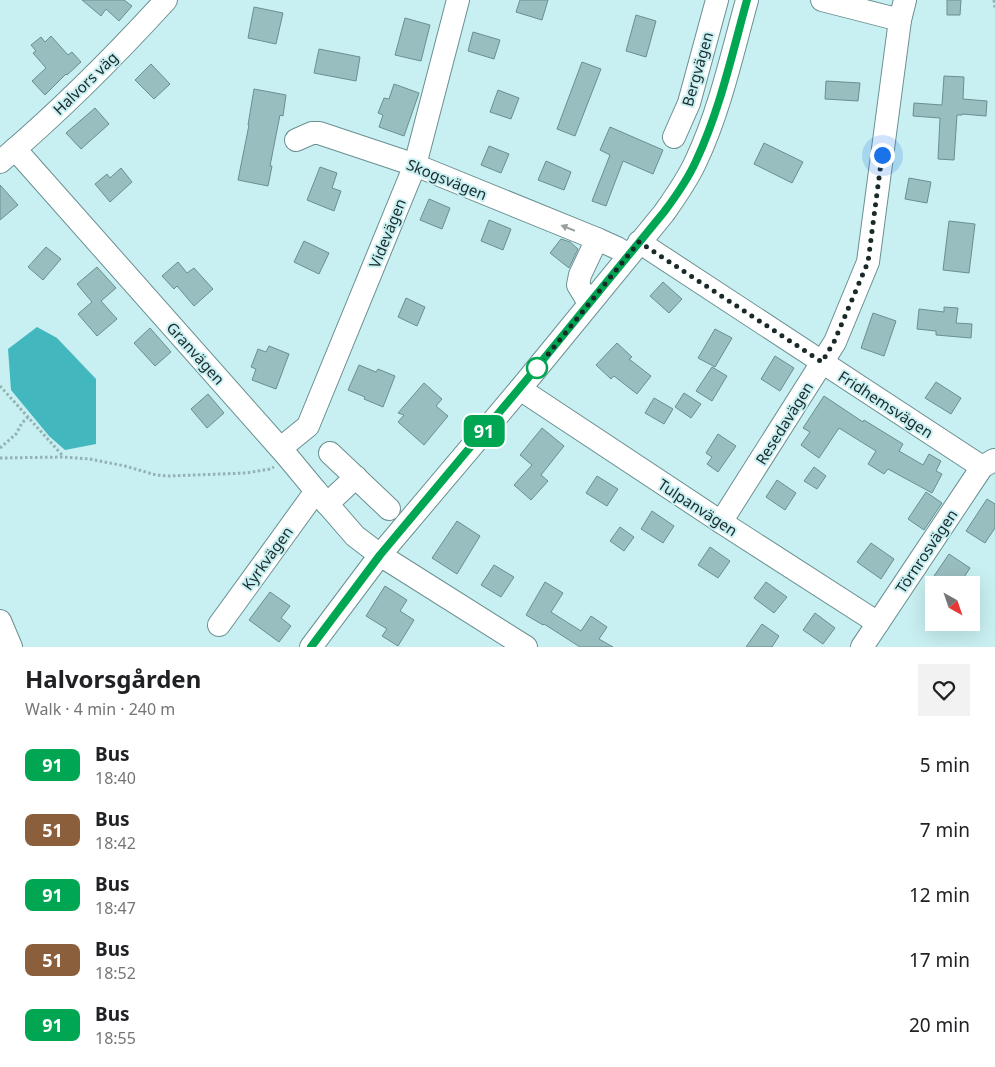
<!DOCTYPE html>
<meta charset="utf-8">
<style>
body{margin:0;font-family:"Noto Sans",sans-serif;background:#f2f2f2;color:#202124;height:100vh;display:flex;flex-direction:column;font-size:19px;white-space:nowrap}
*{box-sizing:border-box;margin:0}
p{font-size:16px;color:#757577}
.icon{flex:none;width:28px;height:28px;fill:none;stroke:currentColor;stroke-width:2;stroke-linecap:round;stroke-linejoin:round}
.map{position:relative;height:647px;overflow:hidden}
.details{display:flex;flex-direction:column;background:#fff;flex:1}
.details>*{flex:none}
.badge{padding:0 10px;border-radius:8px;font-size:18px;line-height:32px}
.needle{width:32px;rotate:140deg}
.fabs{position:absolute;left:925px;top:576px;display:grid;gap:10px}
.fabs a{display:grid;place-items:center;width:55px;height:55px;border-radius:0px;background:#fff;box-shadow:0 5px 20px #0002;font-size:25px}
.you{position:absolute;width:25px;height:25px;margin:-12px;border:4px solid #fff;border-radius:50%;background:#1a73e8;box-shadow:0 0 0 8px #1a73e833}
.map>.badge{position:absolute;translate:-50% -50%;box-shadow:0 0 0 2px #fff}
.round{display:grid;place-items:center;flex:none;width:52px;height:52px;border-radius:0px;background:#f2f2f2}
.summary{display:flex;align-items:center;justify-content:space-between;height:85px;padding:0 25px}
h1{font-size:24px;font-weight:700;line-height:38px}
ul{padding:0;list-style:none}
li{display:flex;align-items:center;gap:15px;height:65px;padding:0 25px}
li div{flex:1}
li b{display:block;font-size:19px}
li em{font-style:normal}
li .badge{min-width:55px;font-weight:700;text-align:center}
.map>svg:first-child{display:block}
.forest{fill:#42b8be}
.building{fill:#99bec0;stroke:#6a8f90}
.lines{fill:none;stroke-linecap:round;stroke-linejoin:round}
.minor-casing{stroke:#6b8f91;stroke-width:24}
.path{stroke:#93b2b4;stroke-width:3;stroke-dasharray:2.5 2.5;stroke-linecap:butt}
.minor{stroke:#fff;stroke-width:22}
.oneway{fill:#989f9f}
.line-casing{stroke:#fff;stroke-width:11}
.line{stroke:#00a651;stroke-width:8}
.walk{stroke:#1a292a;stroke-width:5;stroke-dasharray:0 9}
.stop-dot{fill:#fff;stroke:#00a651;stroke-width:2.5}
.labels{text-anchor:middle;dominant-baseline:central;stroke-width:4;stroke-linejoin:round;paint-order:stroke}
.street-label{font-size:15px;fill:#1a292a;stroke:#c8eff1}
</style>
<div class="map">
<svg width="995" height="647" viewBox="0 0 995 647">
<rect width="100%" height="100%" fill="#c8eff1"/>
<path class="forest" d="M37 327 57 338 96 379V444L65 450 49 436 11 390 8 349Z"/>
<g class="building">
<path d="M82 0H124L132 6 119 21 106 9 101 16Z"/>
<path d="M520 0H548L542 20 516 12Z"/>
<path d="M947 0H961L960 15H947Z"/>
<path d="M254 7 283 13 276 44 248 38Z"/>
<path d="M636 15 656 21 646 57 626 51Z"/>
<path d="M405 18 430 25 421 61 395 55Z"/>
<path d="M473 32 500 40 494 59 468 51Z"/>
<path d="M51 36 68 55 72 52 81 62 67 75 66 74 45 95 32 81 46 68 33 53 36 51 31 45 41 37 45 42Z"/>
<path d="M319 49 360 57 356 81 314 73Z"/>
<path d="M582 62 601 69 575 136 557 129Z"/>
<path d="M151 64 170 84 154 99 135 80Z"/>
<path d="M944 76 964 77 963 99 987 101 986 116 962 114V115H957L954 160 938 159 940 118 913 116 914 103 942 105Z"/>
<path d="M826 81 860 83 858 101 825 99Z"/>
<path d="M394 84 419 93 404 136 379 127 383 115 378 113 384 98 389 99Z"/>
<path d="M254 89 286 95 283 116 280 115 277 130 270 166H272L268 186 238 180 249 125H248Z"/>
<path d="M498 90 519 98 511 119 490 112Z"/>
<path d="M95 108 109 124 81 149 66 133Z"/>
<path d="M610 127 663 150 653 174 623 161 606 206 592 201 610 155 600 150Z"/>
<path d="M764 143 803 162 792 183 754 164Z"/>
<path d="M489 146 509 154 501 173 481 165Z"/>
<path d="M546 161 571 172 564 190 538 180Z"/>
<path d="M320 167 337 173 332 188 341 191 334 211 307 200Z"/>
<path d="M121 168 132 182 110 202 95 184 107 174 110 178Z"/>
<path d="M909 178 931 182 927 203 905 199Z"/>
<path d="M0 185 18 205 0 220Z"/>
<path d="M429 199 450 208 442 229 420 220Z"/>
<path d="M489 220 511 229 503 250 481 241Z"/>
<path d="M949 221 975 224 969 273 943 270Z"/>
<path d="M561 239 570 242 578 249 569 268 550 253Z"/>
<path d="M304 241 329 253 319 274 294 262Z"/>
<path d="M46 247 61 259 43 280 28 267Z"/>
<path d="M178 262 187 273 194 268 213 289 194 306 177 286 174 289 162 276Z"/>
<path d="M97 267 116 288 101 301 117 319 97 336 78 314 92 302 77 284Z"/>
<path d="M663 282 682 299 669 313 650 296Z"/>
<path d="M406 298 425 307 417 326 398 317Z"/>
<path d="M944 307 958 308 956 323 972 324 971 338 936 335V331L917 329 919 309 944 312Z"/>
<path d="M873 313 896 321 884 356 861 348Z"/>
<path d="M150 328 171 352 155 366 134 343Z"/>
<path d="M715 329 732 338 715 367 698 358Z"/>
<path d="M617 343 632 357 629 359 651 376 637 394 614 376 611 379 596 365Z"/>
<path d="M269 346 289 354 276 389 252 380 256 369 251 367 258 349 266 352Z"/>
<path d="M775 356 794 368 780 391 761 379Z"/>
<path d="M359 365 376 372 378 369 395 376 383 407 364 399 365 397 348 390Z"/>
<path d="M712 367 727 376 712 401 696 391Z"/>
<path d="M936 382 961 398 951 414 925 398Z"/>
<path d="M424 383 442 399 436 406 448 416 424 445 398 422 404 415 398 413Z"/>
<path d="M684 393 701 404 691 418 675 407Z"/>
<path d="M208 394 224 413 207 428 191 409Z"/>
<path d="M824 396 863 422 864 420 903 444 899 451 923 465 929 454 941 461 936 471 942 474 932 493 888 469 884 474 868 464 876 451 839 428 819 458 801 445 810 432 803 428Z"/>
<path d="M654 398 673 409 664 424 645 413Z"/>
<path d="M542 428 564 446 541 475 548 481 531 500 514 485 532 465 520 455Z"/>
<path d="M718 434 736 446 718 472 707 464 712 457 706 453Z"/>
<path d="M814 467 826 476 817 489 804 481Z"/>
<path d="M597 476 618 489 607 506 586 493Z"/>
<path d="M777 480 796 493 785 510 766 497Z"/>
<path d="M926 492 942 503 924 530 908 519Z"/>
<path d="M987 499 995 504V528L985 543 966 531Z"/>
<path d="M652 511 674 526 663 543 641 529Z"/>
<path d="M457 521 480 536 457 574 432 558Z"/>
<path d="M620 527 634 537 624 551 610 541Z"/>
<path d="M871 543 894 559 881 579 857 562Z"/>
<path d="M710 547 730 561 718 578 698 565Z"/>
<path d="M949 554 970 568 959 585H928Z"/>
<path d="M494 565 514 577 501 597 481 585Z"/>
<path d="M545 582 563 593 551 612 581 631 591 616 607 627 599 639 613 647H580L544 624 543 625 526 615Z"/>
<path d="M766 582 787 597 774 613 754 598Z"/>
<path d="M385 586 407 600 400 611 414 620 398 646 382 636 387 629 366 616Z"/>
<path d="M270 592 290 606 281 618 291 626 279 642 249 620Z"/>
<path d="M815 613 835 628 823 644 803 630Z"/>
<path d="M762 624 779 636 772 647H746Z"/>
</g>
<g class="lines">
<g class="minor-casing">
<g id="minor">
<path d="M822 0 900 20"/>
<path d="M674 137 689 103 717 0"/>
<path d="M296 140 312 133H319L415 165 597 239 617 248 629 255"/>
<path d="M15 149 287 456 316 491 355 536 380 555 526 647"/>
<path d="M0 162C59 112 114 57 166 0"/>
<path d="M639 242 982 467"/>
<path d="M589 303 578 285 580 275 597 239"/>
<path d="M520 389 721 522 878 623"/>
<path d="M281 448 308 426 415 165 458 0"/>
<path d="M330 453 389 509"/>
<path d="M327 504 356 477"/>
<path d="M721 522 835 342 868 262 900 20 905 0"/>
<path d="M0 621 11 647"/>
<path d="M219 625 316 491"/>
<path d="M311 647 380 555 520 389 664 213C676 196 688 179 696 161 720 110 732 54 747 0"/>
<path d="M862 647 982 467 994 460"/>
</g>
</g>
<g class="path">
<path d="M994 0 995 9"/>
<path d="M0 386 63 456"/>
<path d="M0 448 16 434 22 423 28 417"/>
<path d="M0 458 63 457 90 459 125 466 156 475 169 476 246 473 270 469 274 467"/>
</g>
<use href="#minor" class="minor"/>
</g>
<defs><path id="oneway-solid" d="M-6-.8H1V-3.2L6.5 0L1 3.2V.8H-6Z" transform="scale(1.25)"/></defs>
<use class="oneway" href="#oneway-solid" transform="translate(568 228) rotate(-158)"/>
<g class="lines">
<g class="line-casing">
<path id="line" d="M311 647 380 555 528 378 664 212C676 196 688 179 696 161 720 110 732 54 747 0"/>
</g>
<use href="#line" class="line"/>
<path class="walk" d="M537 368 639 242 822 362 834 342 868 262 882 155"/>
</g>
<circle class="stop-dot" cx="537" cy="368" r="10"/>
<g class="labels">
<g class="street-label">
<text transform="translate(697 69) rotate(-74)">Bergvägen</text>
<text transform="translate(85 83) rotate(-44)">Halvors väg</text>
<text transform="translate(447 179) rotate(22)">Skogsvägen</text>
<text transform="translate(387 233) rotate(-68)">Videvägen</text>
<text transform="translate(196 353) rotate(48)">Granvägen</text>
<text transform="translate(886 404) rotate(33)">Fridhemsvägen</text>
<text transform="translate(784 423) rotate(-58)">Resedavägen</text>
<text transform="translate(698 507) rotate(33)">Tulpanvägen</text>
<text transform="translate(926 551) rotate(-56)">Törnrosvägen</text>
<text transform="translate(267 558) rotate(-54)">Kyrkvägen</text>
</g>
</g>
</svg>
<div class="fabs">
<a><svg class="needle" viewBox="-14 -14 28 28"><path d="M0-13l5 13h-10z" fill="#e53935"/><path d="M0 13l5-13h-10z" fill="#757577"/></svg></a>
</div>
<div class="you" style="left:882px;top:155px"></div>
<b class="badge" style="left:484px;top:431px;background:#00a651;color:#fff">91</b>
</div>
<section class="details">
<div class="summary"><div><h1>Halvorsgården</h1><p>Walk · 4 min · 240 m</p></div><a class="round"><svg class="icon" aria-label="heart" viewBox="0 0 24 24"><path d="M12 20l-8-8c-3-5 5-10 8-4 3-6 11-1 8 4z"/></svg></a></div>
<ul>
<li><span class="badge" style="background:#00a651;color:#fff">91</span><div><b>Bus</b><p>18:40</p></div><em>5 min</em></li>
<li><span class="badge" style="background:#8b5e3c;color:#fff">51</span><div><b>Bus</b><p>18:42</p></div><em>7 min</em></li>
<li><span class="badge" style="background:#00a651;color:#fff">91</span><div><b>Bus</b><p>18:47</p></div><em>12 min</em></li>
<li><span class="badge" style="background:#8b5e3c;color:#fff">51</span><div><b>Bus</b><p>18:52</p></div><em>17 min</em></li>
<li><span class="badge" style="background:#00a651;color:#fff">91</span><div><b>Bus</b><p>18:55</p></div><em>20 min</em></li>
</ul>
</section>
